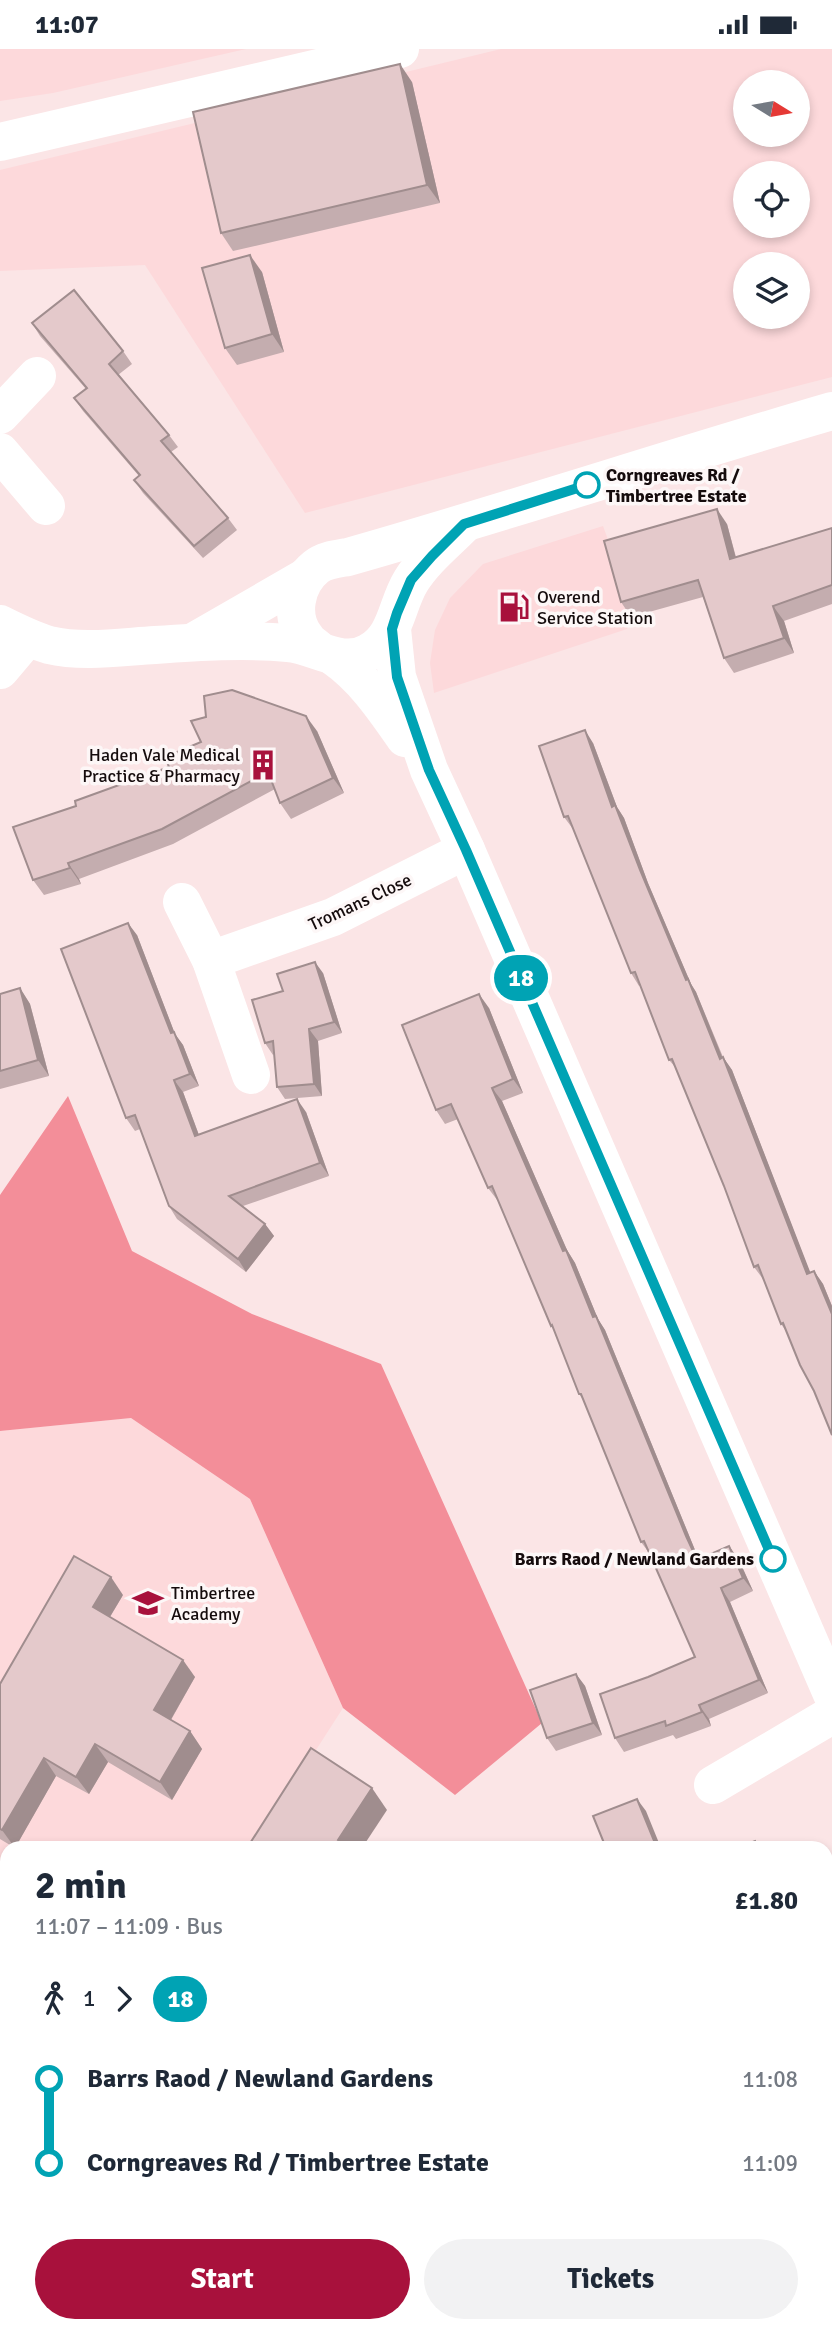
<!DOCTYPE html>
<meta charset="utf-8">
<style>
body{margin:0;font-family:Signika,sans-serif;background:#f2f2f3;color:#1f2937;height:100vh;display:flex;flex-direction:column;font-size:26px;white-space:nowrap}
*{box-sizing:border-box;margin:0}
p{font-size:23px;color:#747a83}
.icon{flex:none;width:38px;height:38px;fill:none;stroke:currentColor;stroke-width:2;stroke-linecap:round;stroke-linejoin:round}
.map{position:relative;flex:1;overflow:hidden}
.drawer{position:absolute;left:0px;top:1792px;width:833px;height:492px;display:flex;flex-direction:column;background:#fff;border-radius:21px 21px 0 0;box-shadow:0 4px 10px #0003}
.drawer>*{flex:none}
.badge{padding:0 14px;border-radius:23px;font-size:24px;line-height:46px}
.needle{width:46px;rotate:101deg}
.controls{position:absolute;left:733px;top:21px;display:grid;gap:14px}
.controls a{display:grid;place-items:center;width:77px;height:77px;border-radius:50%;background:#fff;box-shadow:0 4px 10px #0003;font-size:35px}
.map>.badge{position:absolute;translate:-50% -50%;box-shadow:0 0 0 4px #fff}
.legs{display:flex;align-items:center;gap:10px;height:77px;padding:0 35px;font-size:23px}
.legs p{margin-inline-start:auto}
.summary{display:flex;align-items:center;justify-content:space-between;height:119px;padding:0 35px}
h1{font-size:38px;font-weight:800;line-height:52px}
.primary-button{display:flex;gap:14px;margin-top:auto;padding:14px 35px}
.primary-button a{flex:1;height:80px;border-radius:42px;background:#a8113c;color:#fff;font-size:28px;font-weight:800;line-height:80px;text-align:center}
.primary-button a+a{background:#f2f2f3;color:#1f2937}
ul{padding:0 35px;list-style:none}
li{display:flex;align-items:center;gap:24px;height:84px;font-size:26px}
li i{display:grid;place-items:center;width:10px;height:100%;margin:0 9px;background:currentColor}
li i::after{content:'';width:18px;height:18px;margin:-9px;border:5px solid;border-radius:50%;background:#fff}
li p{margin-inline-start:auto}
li:first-child i{background:linear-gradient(#0000 50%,currentColor 0)}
li:last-child i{background:linear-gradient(currentColor 50%,#0000 0)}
.status{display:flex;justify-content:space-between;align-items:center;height:49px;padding:0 35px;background:#fff;direction:ltr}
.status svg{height:19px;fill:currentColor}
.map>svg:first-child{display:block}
.built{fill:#fdd9db;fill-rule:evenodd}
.forest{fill:#f38e99}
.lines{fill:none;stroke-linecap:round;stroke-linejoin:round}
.street{stroke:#fff;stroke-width:38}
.secondary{stroke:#fff;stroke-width:38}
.wall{fill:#c4adaf}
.shaded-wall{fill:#a08d8e}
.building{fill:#e4c9cb;stroke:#a08d8e;stroke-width:2}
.line-1-casing{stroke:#fff;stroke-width:16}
.line-1{stroke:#00a3b4;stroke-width:10}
.stop-1-dot{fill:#fff;stroke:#00a3b4;stroke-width:3.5}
.labels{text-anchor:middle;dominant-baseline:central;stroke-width:7;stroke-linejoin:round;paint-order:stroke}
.stop-label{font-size:18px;font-weight:bold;fill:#150c0d;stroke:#fdf7f7;text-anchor:start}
.poi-label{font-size:18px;fill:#150c0d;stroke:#fdf7f7;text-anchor:start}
.street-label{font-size:18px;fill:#150c0d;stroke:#fdf7f7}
</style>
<div class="status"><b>11:07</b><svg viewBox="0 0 49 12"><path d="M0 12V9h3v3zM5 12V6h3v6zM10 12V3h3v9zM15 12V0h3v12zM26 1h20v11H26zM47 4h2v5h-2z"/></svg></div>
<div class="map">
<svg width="832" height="2283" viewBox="0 0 832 2283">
<rect width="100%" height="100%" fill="#fbe5e6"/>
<g class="built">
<path d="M0 0H246L53 44 0 52Z"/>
<path d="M501 0H832V328L305 464 145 216 0 222V121ZM746 33H798V86H746ZM746 124H798V177H746ZM746 215H798V268H746Z"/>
<path d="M603 477 614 507 631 568 627 580 434 644 430 614 435 581 450 549 483 515Z"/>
<path d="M131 1369 250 1450 343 1659 253 1799H7V1862L0 1863V1382Z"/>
</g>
<path class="forest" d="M68 1047 132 1202 252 1265 381 1315 542 1674 455 1746 343 1659 250 1450 131 1369 0 1382V1146Z"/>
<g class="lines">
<g class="street">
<path d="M0 93 400 0"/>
<path d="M0 366 37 327"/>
<path d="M0 403 46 457"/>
<path d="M182 853 211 911 251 1026"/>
<path d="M211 911 333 868 466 801"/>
<path d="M713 1736 832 1666"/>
<path d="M0 2077 7 2074"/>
<path d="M582 2277 590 2283"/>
<path d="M339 2283 348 2277"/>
</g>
<g class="secondary">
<path d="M0 575C16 583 32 591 49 596 83 604 121 598 155 596 198 593 244 590 288 594 315 596 342 619 369 603 397 588 396 556 411 532 424 511 445 494 462 477"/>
<path d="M392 580 397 628 429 721 466 801 832 1645"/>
<path d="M195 592 306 528"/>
<path d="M319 601C315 597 309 594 306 589 289 568 295 535 316 518 325 511 337 510 348 508 510 462 670 409 832 362"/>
<path d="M334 608C364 629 384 659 405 689"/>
<path d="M0 621 27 589"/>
</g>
</g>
<g class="wall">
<path d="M412 33 440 154 233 202 221 184Z"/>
<path d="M262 223 284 303 237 316 225 299Z"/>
<path d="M32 274 123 302 132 315 118 326 169 386 178 398 171 403 228 469 237 481 203 509 143 444 134 431 139 427 83 362 74 349 86 340 40 287Z"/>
<path d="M727 475 736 508 832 479V555L784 572 794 604 734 624 724 609 703 548 631 568 621 553Z"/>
<path d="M317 682 344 744 291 770 280 754 275 740 173 795 79 830 81 835 44 846 33 831 76 757Z"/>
<path d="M593 694 617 758 624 769 648 834 691 935 696 943 723 1008 732 1021 810 1224 814 1222 823 1235 832 1257V1386L814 1342 786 1282 781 1275 763 1230 754 1218 724 1137 676 1019 669 1011 640 936 639 937 631 924 573 780 564 768Z"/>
<path d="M137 886 175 985 183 996 199 1037 183 1043 199 1086 306 1063 329 1127 243 1157 265 1175 274 1187 246 1223 177 1170 169 1157 140 1080 135 1082 126 1069Z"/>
<path d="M323 924 342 984 318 992 322 1047 285 1050 277 1038 274 1005 273 1006 265 994 283 942Z"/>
<path d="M20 939 30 955 49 1027 0 1040V945Z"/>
<path d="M489 959 523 1044 502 1052 567 1201 575 1214 598 1270 605 1281 695 1501 700 1510 729 1497 739 1511 753 1542 730 1553 768 1644 709 1670 711 1677 676 1690 673 1686 624 1703 615 1689 648 1628 695 1608 650 1505 641 1493 585 1353 579 1345 555 1282 551 1277 498 1152 488 1139 458 1070 445 1075 436 1061Z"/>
<path d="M123 1546 110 1568 195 1628 171 1671 190 1682 202 1700 172 1751 108 1713 89 1745 56 1727 15 1799 0 1790V1635Z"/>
<path d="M576 1625 585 1637 602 1686 556 1702 547 1689Z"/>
<path d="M7 1938V2004L0 2007V1941Z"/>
<path d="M826 1950 832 1964V2020L826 2022Z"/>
<path d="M8 2277H225L207 2283H11Z"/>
<path d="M748 2277H798L802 2283H752Z"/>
</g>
<g class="shaded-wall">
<path d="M400 15 412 33 440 154 427 136Z"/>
<path d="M250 206 262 223 284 303 272 285Z"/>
<path d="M717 460 727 475 740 525 730 510Z"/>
<path d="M773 557 784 572 794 604 784 589Z"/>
<path d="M306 667 317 682 344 744 333 729Z"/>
<path d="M585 681 593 694 617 758 624 769 648 834 691 935 696 943 727 1020 723 1008 732 1021 816 1238 807 1225 720 1010 612 758Z"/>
<path d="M68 814 79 830 81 835 70 819Z"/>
<path d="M128 874 137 886 175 985 183 996 199 1037 190 1025 171 984Z"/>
<path d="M315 913 323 924 342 984 334 973Z"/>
<path d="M20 939 30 955 49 1027 38 1011Z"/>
<path d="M479 945 489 959 523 1044 513 1030Z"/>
<path d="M309 980 318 992 322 1047 314 1035Z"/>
<path d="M174 1031 183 1043 204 1100 195 1087Z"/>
<path d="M492 1039 502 1052 567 1201 575 1214 598 1270 605 1281 695 1501 707 1525 697 1511 686 1487Z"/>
<path d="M297 1050 306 1063 329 1127 320 1114Z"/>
<path d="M265 1175 274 1187 246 1223 238 1210Z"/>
<path d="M814 1222 823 1235 832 1257V1265Z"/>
<path d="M729 1497 739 1511 753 1542 743 1529Z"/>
<path d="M111 1528 123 1546 105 1576 93 1558Z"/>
<path d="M721 1539 730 1553 768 1644 759 1631Z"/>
<path d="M183 1611 195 1628 166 1679 154 1661Z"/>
<path d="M576 1625 585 1637 602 1686 593 1674Z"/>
<path d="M699 1656 709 1670 711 1677 702 1663Z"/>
<path d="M190 1682 202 1700 172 1751 160 1733Z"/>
<path d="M95 1695 108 1713 89 1745 76 1728Z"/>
<path d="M44 1709 56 1727 15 1799 2 1781Z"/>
<path d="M372 1739 387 1761 362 1799H343L338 1791Z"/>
<path d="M637 1750 646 1762 661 1799H657Z"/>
<path d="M826 1950 827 1952 832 1965H828L826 1961Z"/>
</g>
<g class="building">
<path d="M400 15 427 136 221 184 193 63Z"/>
<path d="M250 206 272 285 225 299 202 219Z"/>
<path d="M74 241 123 302 109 315 169 386 161 392 228 469 194 497 134 431 140 426 74 349 87 339 32 274Z"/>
<path d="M717 460 730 510 832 479V536L773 557 784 589 724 609 698 531 621 553 604 492Z"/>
<path d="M232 641 306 667 333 729 280 754 268 723 162 780 68 814 70 819 33 831 13 778 76 757 75 752 169 718 165 708 201 693 191 672 206 668 204 647Z"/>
<path d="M585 681 612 758 615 756 640 821 686 931 688 930 720 1010 723 1008 807 1225 814 1222 832 1265V1386L814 1342 800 1316 783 1274 781 1275 758 1216 754 1218 724 1137 672 1010 669 1011 635 923 631 924 568 767 564 768 539 697Z"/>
<path d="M128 874 171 984 174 983 190 1025 174 1031 195 1087 297 1050 320 1114 229 1147 265 1175 238 1210 169 1157 135 1066 126 1069 61 900Z"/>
<path d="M315 913 334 973 309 980 314 1035 277 1038 273 992 265 994 252 951 283 942 277 925Z"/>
<path d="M20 939 38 1011 0 1022V945Z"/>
<path d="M479 945 513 1030 492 1039 563 1202 566 1201 593 1268 596 1267 686 1487 697 1511 729 1497 743 1529 721 1539 759 1631 699 1656 702 1663 666 1677 665 1672 615 1689 600 1645 648 1628 695 1608 644 1492 641 1493 581 1345H579L552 1276 551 1277 492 1137 488 1139 451 1055 436 1061 402 976Z"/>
<path d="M74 1507 111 1528 93 1558 183 1611 154 1661 190 1682 160 1733 95 1695 76 1728 44 1709 2 1781 0 1780V1635Z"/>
<path d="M576 1625 593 1674 547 1689 530 1641Z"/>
<path d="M311 1699 372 1739 338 1791 350 1799H247Z"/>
<path d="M637 1750 657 1799H606L593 1767Z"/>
<path d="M755 1792 757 1799H737Z"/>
<path d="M7 1938V1990L0 1992V1941Z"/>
<path d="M826 1961 828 1965 832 1964V2004L826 2006Z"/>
<path d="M7 2131V2274L0 2255V2134Z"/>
<path d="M8 2277H176L159 2283H11Z"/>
<path d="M748 2277H795L785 2283H752Z"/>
</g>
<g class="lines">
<g class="line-1-casing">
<path id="line-1" d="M587 436 464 475 432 507 411 531 397 564 392 580 397 628 429 721 466 801 773 1510"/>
</g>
<use href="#line-1" class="line-1"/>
</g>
<defs>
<g id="fuel-bare" transform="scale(2.415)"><path d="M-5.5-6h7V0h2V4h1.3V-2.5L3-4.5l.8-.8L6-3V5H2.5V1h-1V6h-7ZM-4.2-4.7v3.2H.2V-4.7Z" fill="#a8113c" stroke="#fdf7f7" stroke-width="2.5" paint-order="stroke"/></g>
<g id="building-bare" transform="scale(2.415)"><path d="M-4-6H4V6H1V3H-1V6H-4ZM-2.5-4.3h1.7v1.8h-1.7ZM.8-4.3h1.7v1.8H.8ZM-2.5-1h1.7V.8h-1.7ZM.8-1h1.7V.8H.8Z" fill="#a8113c" stroke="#fdf7f7" stroke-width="2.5" paint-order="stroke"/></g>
<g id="school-bare" transform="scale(2.415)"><path d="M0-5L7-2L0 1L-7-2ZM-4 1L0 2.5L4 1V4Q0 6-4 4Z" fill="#a8113c" stroke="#fdf7f7" stroke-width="2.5" paint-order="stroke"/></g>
</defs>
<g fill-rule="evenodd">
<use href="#fuel-bare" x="514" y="558"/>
<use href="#building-bare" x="263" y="716"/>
<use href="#school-bare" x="148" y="1554"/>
</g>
<g class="stop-1-dot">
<circle cx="587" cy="436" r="12"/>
<circle cx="773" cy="1510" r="12"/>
</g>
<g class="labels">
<g class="stop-label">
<text x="606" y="426">Corngreaves Rd /<tspan x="606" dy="21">Timbertree Estate</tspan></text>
<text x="754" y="1510" text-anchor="end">Barrs Raod / Newland Gardens</text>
</g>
<g class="poi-label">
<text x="537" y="548">Overend<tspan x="537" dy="21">Service Station</tspan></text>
<text x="240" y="706" text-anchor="end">Haden Vale Medical<tspan x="240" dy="21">Practice &amp; Pharmacy</tspan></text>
<text x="171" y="1544">Timbertree<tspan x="171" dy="21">Academy</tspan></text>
</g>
<g class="street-label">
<text transform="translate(360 853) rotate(-25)">Tromans Close</text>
</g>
</g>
</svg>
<div class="controls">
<a><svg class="needle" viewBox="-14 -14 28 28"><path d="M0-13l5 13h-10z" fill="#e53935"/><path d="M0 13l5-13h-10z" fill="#747a83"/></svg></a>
<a><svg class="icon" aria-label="locate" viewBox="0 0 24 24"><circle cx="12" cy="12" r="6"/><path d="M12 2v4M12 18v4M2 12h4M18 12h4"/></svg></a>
<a><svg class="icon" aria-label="layers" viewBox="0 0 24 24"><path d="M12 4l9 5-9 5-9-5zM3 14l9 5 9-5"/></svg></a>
</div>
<b class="badge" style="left:521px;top:929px;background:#00a3b4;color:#fff">18</b>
<section class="drawer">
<div class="summary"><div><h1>2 min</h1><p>11:07 – 11:09 · Bus</p></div><b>£1.80</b></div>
<div class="legs"><svg class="icon" aria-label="walk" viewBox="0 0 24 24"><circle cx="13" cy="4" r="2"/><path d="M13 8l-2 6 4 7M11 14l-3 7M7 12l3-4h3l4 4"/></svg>1<svg class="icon" aria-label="forward" viewBox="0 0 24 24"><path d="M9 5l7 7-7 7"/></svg><b class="badge" style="background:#00a3b4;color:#fff">18</b></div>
<ul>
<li><i style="color:#00a3b4"></i><b>Barrs Raod / Newland Gardens</b><p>11:08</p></li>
<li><i style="color:#00a3b4"></i><b>Corngreaves Rd / Timbertree Estate</b><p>11:09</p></li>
</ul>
<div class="primary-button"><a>Start</a><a>Tickets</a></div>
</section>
</div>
